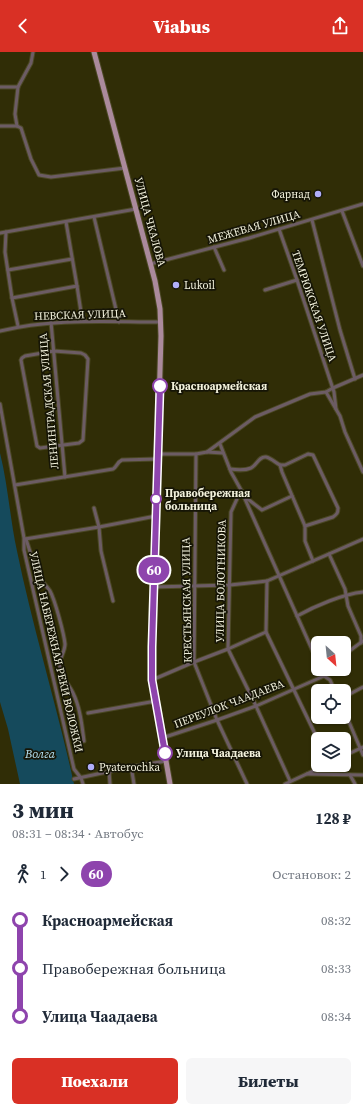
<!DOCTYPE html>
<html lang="ru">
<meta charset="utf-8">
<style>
body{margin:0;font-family:"Source Serif 4",serif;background:#f6f6f7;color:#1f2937;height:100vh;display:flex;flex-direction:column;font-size:15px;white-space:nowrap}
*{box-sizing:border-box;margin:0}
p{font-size:13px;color:#747a83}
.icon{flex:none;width:22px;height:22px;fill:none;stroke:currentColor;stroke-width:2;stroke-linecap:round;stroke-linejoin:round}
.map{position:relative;height:732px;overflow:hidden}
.sheet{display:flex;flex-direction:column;background:#fff;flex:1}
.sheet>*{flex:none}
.badge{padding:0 8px;border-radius:13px;font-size:14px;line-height:26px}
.needle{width:26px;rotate:153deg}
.fabs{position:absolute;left:311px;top:584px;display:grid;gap:8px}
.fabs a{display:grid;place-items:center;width:40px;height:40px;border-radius:6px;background:#fff;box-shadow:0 1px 3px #0004;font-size:20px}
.map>.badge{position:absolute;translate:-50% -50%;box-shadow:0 0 0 2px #fff}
.legs{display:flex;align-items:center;gap:6px;height:44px;padding:0 12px;font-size:13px}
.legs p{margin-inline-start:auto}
.headline{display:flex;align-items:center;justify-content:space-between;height:68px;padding:0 12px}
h1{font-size:22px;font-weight:800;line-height:30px}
.button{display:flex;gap:8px;margin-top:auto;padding:8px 12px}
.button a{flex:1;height:46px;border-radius:6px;background:#d93025;color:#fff;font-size:16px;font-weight:800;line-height:46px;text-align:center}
.button a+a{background:#f6f6f7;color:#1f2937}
ul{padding:0 12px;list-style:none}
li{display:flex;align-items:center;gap:14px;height:48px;font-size:15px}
li i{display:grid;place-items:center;width:6px;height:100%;margin:0 5px;background:currentColor}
li i::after{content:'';width:10px;height:10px;margin:-5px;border:3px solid;border-radius:50%;background:#fff}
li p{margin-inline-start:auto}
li:first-child i{background:linear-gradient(#0000 50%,currentColor 0)}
li:last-child i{background:linear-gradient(currentColor 50%,#0000 0)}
header{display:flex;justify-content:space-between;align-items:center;height:52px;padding:0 12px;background:#d93025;color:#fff;font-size:18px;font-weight:800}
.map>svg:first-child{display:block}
.water{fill:#154a5c}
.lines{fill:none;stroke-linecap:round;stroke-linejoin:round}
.minor-casing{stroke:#4b4824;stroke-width:5}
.primary-casing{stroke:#4b4824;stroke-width:7}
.minor{stroke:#6c5c64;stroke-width:3}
.primary{stroke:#ab8a9c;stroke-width:5}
.line-1-casing{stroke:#fff;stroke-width:9}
.line-1{stroke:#8e44ad;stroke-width:6}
.poi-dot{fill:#b0aefa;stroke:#161506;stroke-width:1.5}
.stop-1-dot{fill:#fff;stroke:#8e44ad;stroke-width:2}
.labels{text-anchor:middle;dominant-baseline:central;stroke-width:3.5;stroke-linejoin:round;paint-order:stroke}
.poi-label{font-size:11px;fill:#f2f1dc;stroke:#161506;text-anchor:start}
.street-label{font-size:11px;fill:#f2f1dc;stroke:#161506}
.stop-label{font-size:11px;font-weight:bold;fill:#f2f1dc;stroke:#161506;text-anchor:start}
.water-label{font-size:12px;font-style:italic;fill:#b4e1f3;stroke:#161506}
</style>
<header><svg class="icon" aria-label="back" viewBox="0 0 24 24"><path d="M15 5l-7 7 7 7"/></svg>Viabus<svg class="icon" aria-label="share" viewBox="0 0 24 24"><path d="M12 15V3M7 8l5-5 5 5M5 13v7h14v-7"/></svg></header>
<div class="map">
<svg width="363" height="732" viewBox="0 0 363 732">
<rect width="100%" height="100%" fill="#302d06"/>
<path class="water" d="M0 401C8 433 10 467 17 499 33 577 57 654 74 732H20L8 677 0 650Z"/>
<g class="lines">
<g class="minor-casing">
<g id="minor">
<path d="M0 35H18"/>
<path d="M0 74H17L21 76 31 107 39 123 51 125 125 116"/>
<path d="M17 74 15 62 18 35 31 11 33 0"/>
<path d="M342 159 363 214"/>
<path d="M94 165 119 270"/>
<path d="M312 168 340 278 355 327"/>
<path d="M66 170 77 234 81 260 85 269"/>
<path d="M279 177 297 228 334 340 336 357"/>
<path d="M6 180 5 200 12 246 18 274"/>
<path d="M0 181 136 157"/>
<path d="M214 195 224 218"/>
<path d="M150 212 249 186 363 152"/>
<path d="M8 218 72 207"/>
<path d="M265 238 297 228"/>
<path d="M12 246 77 234"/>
<path d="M51 270 65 425"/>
<path d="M0 279C53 266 107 270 160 270"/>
<path d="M54 299 81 301 85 303 88 307 83 388 79 391 40 396 37 394 21 308 22 306 25 304Z"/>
<path d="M326 340 340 364 345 380 363 420"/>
<path d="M0 352 24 486V498L74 717 81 726 83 732"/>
<path d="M220 392 231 420 241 438 318 611"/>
<path d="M207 400 223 401"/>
<path d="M158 402H196L207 400 255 365 310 342 326 340 333 336 363 323"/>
<path d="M196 402 194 610 217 668 247 732"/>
<path d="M280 413 282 420 305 474V489L313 509"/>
<path d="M230 417C237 418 244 419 251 416 257 413 259 404 266 405 271 406 276 411 280 413H285L308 402 313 403 338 456C338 461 337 462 333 465L305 474"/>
<path d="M15 433 113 417C117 415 117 410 122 408L157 407"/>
<path d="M241 438 231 460 228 597 256 654 290 729"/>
<path d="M245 446 249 448 262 458 292 444"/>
<path d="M94 456 99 475 101 499 113 549"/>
<path d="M25 487 99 475 156 464"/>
<path d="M26 487 37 522C40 528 46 533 50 539 55 548 64 582 65 592 65 601 58 607 60 616 62 625 69 633 73 641 80 655 82 673 84 689"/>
<path d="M329 502 345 537 348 554 361 584V591"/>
<path d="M267 529 266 580 318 688"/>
<path d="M153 535 230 533 267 529 363 487"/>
<path d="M297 564C315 554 343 542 363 540"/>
<path d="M344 603 363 589"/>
<path d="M321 617 324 624 330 628 335 639"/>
<path d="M152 628 194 610 228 597 266 580"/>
<path d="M344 645 363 635"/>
<path d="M344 658 363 703"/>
<path d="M88 661 156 649"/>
<path d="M162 686 217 668 256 654 324 624 328 617"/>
<path d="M344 704 363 695"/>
<path d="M131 714 134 732"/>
<path d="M109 719 110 732"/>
<path d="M307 722 363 723"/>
<path d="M350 723 355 732"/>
<path d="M74 727 135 714 166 709"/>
<path d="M285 732 326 713"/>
</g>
</g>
<g class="primary-casing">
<path id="primary" d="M94 0 155 229 160 257 161 284 152 595V628L170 732"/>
</g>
<use href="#minor" class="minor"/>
<use href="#primary" class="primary"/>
</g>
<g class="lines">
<g class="line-1-casing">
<path id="line-1" d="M160 334 152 595V628L165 701"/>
</g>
<use href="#line-1" class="line-1"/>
</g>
<g class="poi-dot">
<circle cx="318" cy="142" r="4"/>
<circle cx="176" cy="233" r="4"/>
<circle cx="91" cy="715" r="4"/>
</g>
<g class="stop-1-dot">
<circle cx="160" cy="334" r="7"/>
<circle cx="156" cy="447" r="5"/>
<circle cx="165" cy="701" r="7"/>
</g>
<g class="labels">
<g class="poi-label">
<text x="310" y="142" text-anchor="end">Фарнад</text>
<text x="184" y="233">Lukoil</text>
<text x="99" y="715">Pyaterochka</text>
</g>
<g class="street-label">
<text transform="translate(150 170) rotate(75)">УЛИЦА ЧКАЛОВА</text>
<text transform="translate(254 175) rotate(-16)">МЕЖЕВАЯ УЛИЦА</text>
<text transform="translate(314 254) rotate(71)">ТЕМРЮКСКАЯ УЛИЦА</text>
<text transform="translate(80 263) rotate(-2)">НЕВСКАЯ УЛИЦА</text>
<text transform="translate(49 349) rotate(-95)">ЛЕНИНГРАДСКАЯ УЛИЦА</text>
<text transform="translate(221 529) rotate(-89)">УЛИЦА БОЛОТНИКОВА</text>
<text transform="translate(187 548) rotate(-91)">КРЕСТЬЯНСКАЯ УЛИЦА</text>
<text transform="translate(56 600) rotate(77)">УЛИЦА НАБЕРЕЖНАЯ РЕКИ ВОЛОЖКИ</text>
<text transform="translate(229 652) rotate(-21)">ПЕРЕУЛОК ЧААДАЕВА</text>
</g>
<g class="stop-label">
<text x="171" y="334">Красноармейская</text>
<text x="165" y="441">Правобережная<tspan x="165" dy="13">больница</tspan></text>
<text x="176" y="701">Улица Чаадаева</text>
</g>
<g class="water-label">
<text x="40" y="702">Волга</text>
</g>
</g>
</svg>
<div class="fabs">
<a><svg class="needle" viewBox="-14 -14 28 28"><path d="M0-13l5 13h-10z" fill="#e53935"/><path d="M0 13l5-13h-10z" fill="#747a83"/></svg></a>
<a><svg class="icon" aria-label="locate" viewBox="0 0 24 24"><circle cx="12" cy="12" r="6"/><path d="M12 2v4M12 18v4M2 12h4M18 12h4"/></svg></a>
<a><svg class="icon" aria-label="layers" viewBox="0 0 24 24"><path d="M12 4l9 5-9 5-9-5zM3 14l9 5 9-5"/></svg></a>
</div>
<b class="badge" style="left:154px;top:518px;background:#8e44ad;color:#fff">60</b>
</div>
<section class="sheet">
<div class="headline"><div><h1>3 мин</h1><p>08:31 – 08:34 · Автобус</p></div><b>128 ₽</b></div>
<div class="legs"><svg class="icon" aria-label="walk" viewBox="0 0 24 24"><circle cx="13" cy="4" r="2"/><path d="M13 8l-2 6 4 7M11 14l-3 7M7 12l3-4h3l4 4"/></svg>1<svg class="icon" aria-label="forward" viewBox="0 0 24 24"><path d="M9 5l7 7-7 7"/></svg><b class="badge" style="background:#8e44ad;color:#fff">60</b><p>Остановок: 2</p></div>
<ul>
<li><i style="color:#8e44ad"></i><b>Красноармейская</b><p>08:32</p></li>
<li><i style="color:#8e44ad"></i><span>Правобережная больница</span><p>08:33</p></li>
<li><i style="color:#8e44ad"></i><b>Улица Чаадаева</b><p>08:34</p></li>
</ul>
<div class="button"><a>Поехали</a><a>Билеты</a></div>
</section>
